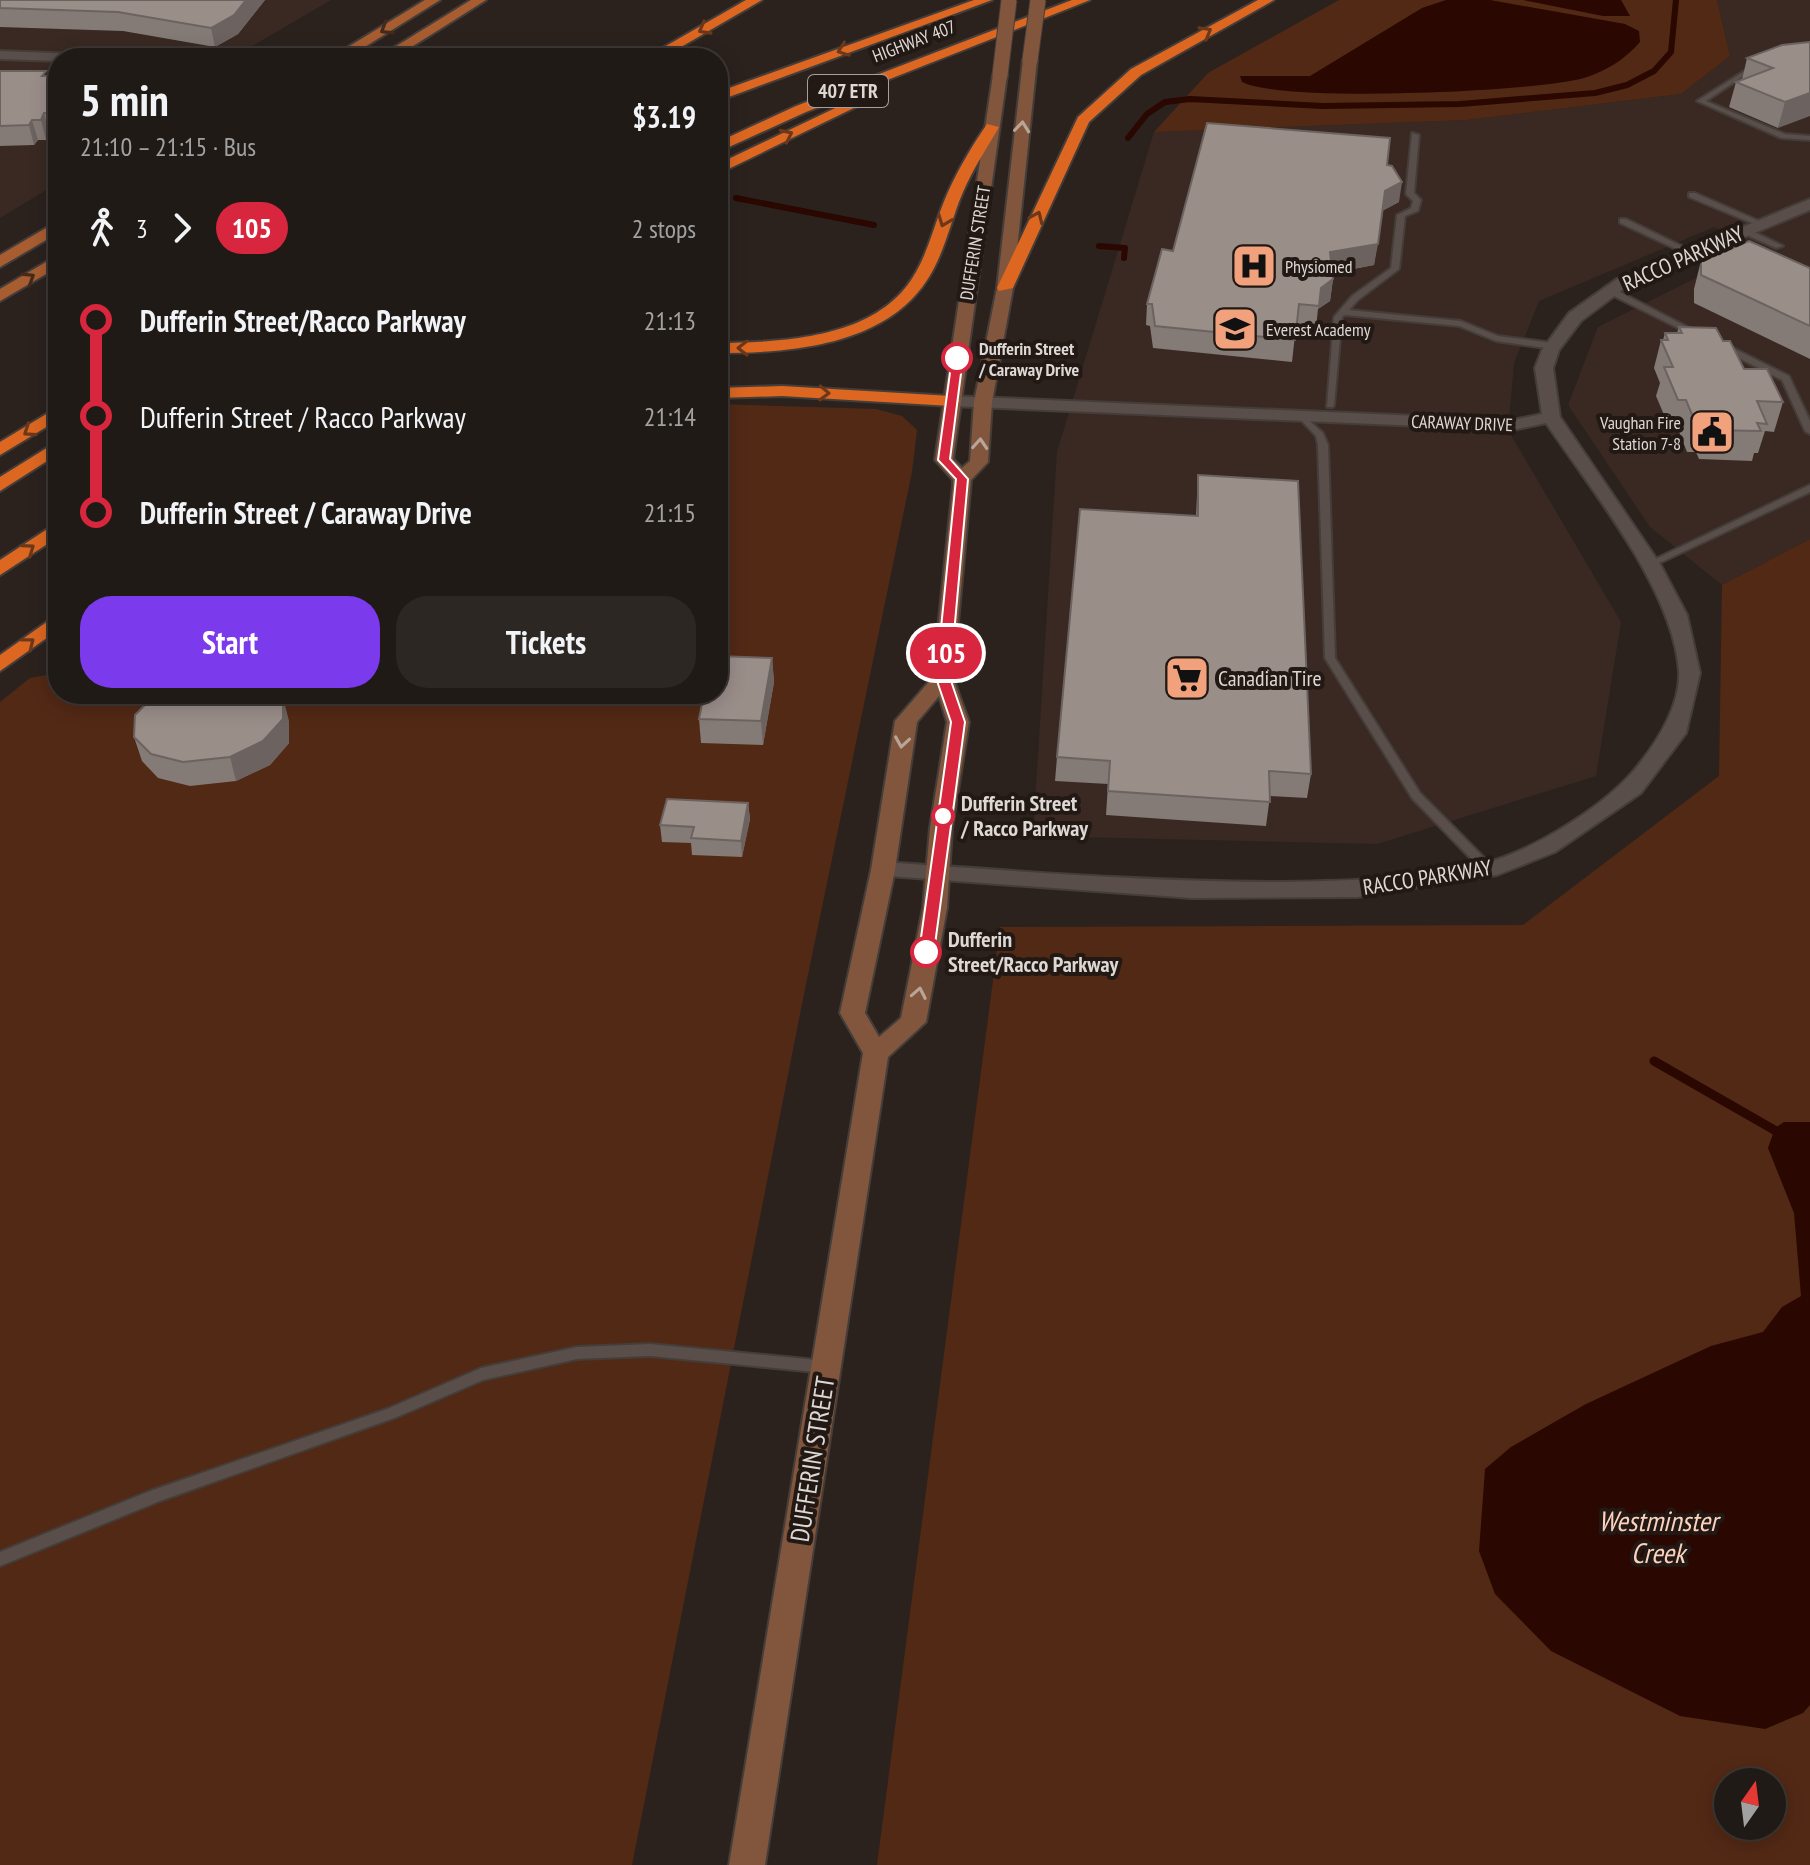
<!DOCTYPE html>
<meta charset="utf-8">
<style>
body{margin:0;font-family:"PT Sans Narrow",sans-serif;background:#2d2723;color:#f1f3f6;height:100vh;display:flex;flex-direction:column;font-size:30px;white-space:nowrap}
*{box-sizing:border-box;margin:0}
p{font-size:26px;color:#a2a1a1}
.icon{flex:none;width:44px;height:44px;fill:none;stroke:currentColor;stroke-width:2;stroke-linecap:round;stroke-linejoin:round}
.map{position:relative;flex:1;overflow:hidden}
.sheet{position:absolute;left:48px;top:48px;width:680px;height:656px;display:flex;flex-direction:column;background:#201a16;border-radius:32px;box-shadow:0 4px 20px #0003,0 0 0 2px #3d3835}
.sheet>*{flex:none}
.badge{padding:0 16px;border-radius:26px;font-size:28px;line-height:52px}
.needle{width:52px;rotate:14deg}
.tools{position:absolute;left:1714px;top:1768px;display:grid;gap:16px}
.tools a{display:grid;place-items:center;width:72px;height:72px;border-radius:50%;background:#201a16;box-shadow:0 4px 20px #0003,0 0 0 2px #3d3835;font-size:40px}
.map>.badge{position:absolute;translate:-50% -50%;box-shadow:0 0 0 4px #fff}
.legs{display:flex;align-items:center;gap:12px;height:88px;padding:0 32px;font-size:26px}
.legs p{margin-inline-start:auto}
.headline{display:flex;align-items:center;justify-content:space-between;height:136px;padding:0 32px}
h1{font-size:44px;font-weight:700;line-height:60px}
.cta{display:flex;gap:16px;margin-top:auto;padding:16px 32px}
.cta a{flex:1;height:92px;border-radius:32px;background:#7c3aed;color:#fff;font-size:32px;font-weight:700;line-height:92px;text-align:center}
.cta a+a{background:#2d2723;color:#f1f3f6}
ul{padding:0 32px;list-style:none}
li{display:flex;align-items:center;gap:28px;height:96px;font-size:30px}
li i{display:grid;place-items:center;width:12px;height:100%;margin:0 10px;background:currentColor}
li i::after{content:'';width:20px;height:20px;margin:-10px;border:6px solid;border-radius:50%;background:#201a16}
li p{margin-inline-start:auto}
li:first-child i{background:linear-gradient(#0000 50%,currentColor 0)}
li:last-child i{background:linear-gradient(currentColor 50%,#0000 0)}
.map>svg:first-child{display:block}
.built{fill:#392922}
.green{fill:#522915;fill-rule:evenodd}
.water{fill:#2a0700}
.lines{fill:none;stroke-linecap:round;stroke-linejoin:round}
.stream-far1{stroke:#2a0700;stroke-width:6}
.stream{stroke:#2a0700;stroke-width:9}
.lane-casing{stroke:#443d39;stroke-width:4}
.street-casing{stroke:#443d39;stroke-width:4}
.secondary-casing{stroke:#443d39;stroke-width:4}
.primary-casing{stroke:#443d39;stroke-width:4}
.highway-casing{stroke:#443d39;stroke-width:4}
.lane{fill:#594e49;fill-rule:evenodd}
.street{fill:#594e49;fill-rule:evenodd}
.secondary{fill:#81563d;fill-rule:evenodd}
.primary{fill:#a85d31;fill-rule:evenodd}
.highway{fill:#dd6721;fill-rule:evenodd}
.secondary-bridge-casing{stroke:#443d39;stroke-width:17;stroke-linecap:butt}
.secondary-bridge{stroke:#81563d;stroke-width:15}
.wall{fill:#847a76}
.shaded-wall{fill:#6c6360}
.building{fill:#9a8e89;stroke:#6c6360;stroke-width:2}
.oneway{stroke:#442a1c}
.oneway2{stroke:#6d381a}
.oneway3{stroke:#b9a498}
.line-1{fill:#d7263d;stroke:#fff;stroke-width:2}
.stop-1-dot{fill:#fff;stroke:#d7263d;stroke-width:4}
.labels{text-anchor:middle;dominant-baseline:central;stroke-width:8;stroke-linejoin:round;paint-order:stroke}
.far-street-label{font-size:18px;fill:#ded8d5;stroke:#221915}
.far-poi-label{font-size:18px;fill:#ded8d5;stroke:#221915;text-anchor:start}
.far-stop-label{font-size:18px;font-weight:bold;fill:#ded8d5;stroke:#221915;text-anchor:start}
.shield{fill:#221915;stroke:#a69f9b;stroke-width:2}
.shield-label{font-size:20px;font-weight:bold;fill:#ded8d5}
.street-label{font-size:22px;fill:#ded8d5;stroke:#221915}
.poi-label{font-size:22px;fill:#ded8d5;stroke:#221915;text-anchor:start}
.stop-label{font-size:22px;font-weight:bold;fill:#ded8d5;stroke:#221915;text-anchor:start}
.near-street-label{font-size:26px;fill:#ded8d5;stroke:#221915}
.near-water-label{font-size:28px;font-style:italic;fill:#fcd1bd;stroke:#221915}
</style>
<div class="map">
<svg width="1810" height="1865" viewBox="0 0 1810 1865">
<rect width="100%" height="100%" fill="#2b221e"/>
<g class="built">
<path d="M0 0H331L232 58H58V183L0 218Z"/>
<path d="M1717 0H1810V539L1722 585 1650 527 1568 405 1598 327 1758 247 1714 227 1539 301 1514 363 1508 430 1621 622 1596 776 1377 844 1033 836 1057 452 1154 132 1467 120 1681 94 1730 56Z"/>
</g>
<g class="green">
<path d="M1339 0H1717L1730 56 1681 94 1467 120 1154 132 1208 73Z"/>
<path d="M718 404 876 409 902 416 917 430 912 472 803 999 632 1865H0V702L30 678 58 673V694H718Z"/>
<path d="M1810 539V1865H877L1000 927 1523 925 1719 776 1722 585ZM1728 1782H1772V1826H1728Z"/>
</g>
<g class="water">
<path d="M1446 0H1490L1625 24 1639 31 1640 42C1624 60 1608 70 1584 78 1535 92 1284 103 1242 82L1240 76H1310L1422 8Z"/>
<path d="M1523 0H1621L1630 16H1603Z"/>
<path d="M1784 1122H1810V1705L1803 1713 1765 1729 1680 1716 1551 1651 1495 1594 1479 1551 1485 1469 1511 1447 1586 1404 1711 1346 1763 1332 1782 1307 1801 1296 1794 1213 1768 1148 1775 1128Z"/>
</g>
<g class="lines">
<g class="stream-far1">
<path d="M1128 138 1147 114 1165 102 1190 99 1323 106 1460 104 1595 93 1627 85 1654 71 1671 52 1676 0"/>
<path d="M736 198 874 225"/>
<path d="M1099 246 1125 248 1124 258"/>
</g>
<path class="stream" d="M1654 1061 1783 1135"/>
<g class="lane-casing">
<g id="lane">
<path d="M1754 65 1759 66 1706 101 1785 134 1810 136V140L1781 138 1697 101Z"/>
<path d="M1412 133 1419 135 1414 193 1421 200 1418 211 1405 216 1399 269 1358 300 1349 310 1461 321 1498 336 1553 343 1557 346 1553 349 1496 341 1459 326 1345 315 1342 317 1334 405 1333 407H1327L1334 317 1352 296 1391 268 1397 215 1411 208 1413 201 1406 194Z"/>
<path d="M1689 193H1695L1766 224 1759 226 1689 197Z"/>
<path d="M1620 219H1626L1696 253 1689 255 1620 223Z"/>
<path d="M1742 229H1748L1783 246 1776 248 1742 233Z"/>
<path d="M1608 289H1614L1699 333 1692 335 1608 293Z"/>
<path d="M1719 344H1725L1789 376 1810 421V434L1805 431 1782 380 1719 348Z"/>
<path d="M1303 415 1323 433 1328 445 1335 658 1420 793 1493 867 1495 870 1493 873H1485L1412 798 1325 658 1318 445 1316 436 1299 418Z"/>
<path d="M1810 485V492L1653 566H1647L1645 564Z"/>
<path d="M650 1344 827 1361 832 1363 834 1367 832 1371 827 1373 650 1356 577 1359 483 1380 397 1417 160 1501 0 1566V1552L150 1491 387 1409 481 1368 577 1347Z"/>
</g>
</g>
<g class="street-casing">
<g id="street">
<path d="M0 51 77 54 84 58H58V61L0 59Z"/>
<path d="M1810 199V210L1629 285 1581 321 1559 350 1553 368 1560 417 1660 564 1687 615 1700 673 1686 733 1641 793 1555 852 1497 875 1357 897 1192 898 875 875 871 870 883 862C1016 871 1148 882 1281 882 1345 881 1422 879 1485 863 1535 850 1609 804 1640 763 1659 739 1681 703 1679 671 1673 589 1592 491 1546 423L1513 430 951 406 942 401 951 396 1513 420 1542 414 1535 368 1542 350 1569 313 1617 279Z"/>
</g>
</g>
<g class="secondary-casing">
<path id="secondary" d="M1030 56 1037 60 1013 288 992 402 988 462 971 480 953 678 969 722 952 828 947 908 926 1022 888 1057 765 1865H729L863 1053 840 1013 871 870 895 721 933 677 953 485V480L935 460 993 75 1000 71 1007 75 953 459 962 468 970 461 974 402 997 288 1023 60ZM939 696 947 722 930 828 923 908 901 1018 879 1037 865 1013 895 870 917 722Z"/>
</g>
<g class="primary-casing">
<g id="primary">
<path d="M425 0H440L347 58H330Z"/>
<path d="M471 0H486L394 58H377Z"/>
<path d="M58 221V233L0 267V255Z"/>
<path d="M58 255V267L0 301V289Z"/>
</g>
</g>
<g class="highway-casing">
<g id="highway">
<path d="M746 0H762L662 58H645Z"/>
<path d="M974 0H992L718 101V92Z"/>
<path d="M1072 0H1090L806 112 718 152V142L796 106Z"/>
<path d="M1258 0H1274L1141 75 1089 122 1013 288 999 291 997 288 1078 117 1131 69Z"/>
<path d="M848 102 860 105 718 174V164Z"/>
<path d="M987 124 999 127C987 148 973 169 963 192 951 220 945 251 929 277 887 346 790 353 718 353V343C782 342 875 339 913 277 927 255 933 229 943 204 954 176 970 149 987 124Z"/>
<path d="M782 386 951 396 960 401 951 406 782 396 718 398V388Z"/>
<path d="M58 407V420L0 455V442Z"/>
<path d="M58 441V454L0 491V477Z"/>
<path d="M58 522V537L0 575V560Z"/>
<path d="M58 614V630L0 671V655Z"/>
</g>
</g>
<use href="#lane" class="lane"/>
<use href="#street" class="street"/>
<use href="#secondary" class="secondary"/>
<use href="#primary" class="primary"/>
<use href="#highway" class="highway"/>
<g class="secondary-bridge-casing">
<g id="secondary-bridge">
<path d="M1030 60 1038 0"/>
<path d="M1000 75 1009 0"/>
</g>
</g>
<use href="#secondary-bridge" class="secondary-bridge"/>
</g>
<g class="wall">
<path d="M0 0H265L238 34 215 47 123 31 0 27Z"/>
<path d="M1810 42 1778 128 1729 107 1736 82 1742 80 1747 58Z"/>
<path d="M0 71 47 76H58V133H49L46 140H38L34 145 0 146Z"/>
<path d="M1387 165 1399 202 1382 211 1374 265 1332 273 1333 279 1330 301 1318 309 1316 328 1296 326 1292 362 1153 348 1150 326 1146 325 1147 304 1173 251Z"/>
<path d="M1701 261 1810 268V359L1694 303V289Z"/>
<path d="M1679 327 1723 341 1744 369 1783 402 1774 432 1765 431 1758 453H1754L1752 461 1699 459 1696 452H1687L1678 429H1670L1656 396 1660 383 1654 368 1661 340H1663L1665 333H1677Z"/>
<path d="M1198 475 1311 774 1307 798 1270 796 1266 826 1106 815 1108 784 1055 781 1057 757 1196 516Z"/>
<path d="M772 658 774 682 763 745 701 743 699 719Z"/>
<path d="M289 721V743L270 765 236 781 190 786 158 778 142 761 134 737Z"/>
<path d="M748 803 750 819 742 857 692 855 691 843 662 842 660 825Z"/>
</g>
<g class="shaded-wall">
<path d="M246 0H265L238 34 215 47 211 28Z"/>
<path d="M1810 93V116L1778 128 1785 102Z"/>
<path d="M58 104V130L53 113Z"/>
<path d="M44 113 49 133 46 140 41 120Z"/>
<path d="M32 120 38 140 34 145 29 125Z"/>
<path d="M1402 182 1399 202 1382 211 1385 191Z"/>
<path d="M1378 244 1374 265 1327 274 1330 252Z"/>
<path d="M1333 279 1330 301 1318 309 1321 288Z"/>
<path d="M772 658 774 682 763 745 761 721Z"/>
<path d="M283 697 289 721V743L270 765 236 781 230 757Z"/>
<path d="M748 803 750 819 742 857 741 841Z"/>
</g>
<g class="building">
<path d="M0 0H246L234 15 211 28 118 12 0 8Z"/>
<path d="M1810 42V93L1785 102 1736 82 1773 68 1747 58 1782 45Z"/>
<path d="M0 71H46L42 76H58V104L53 113H44L41 120H32L29 125 0 126Z"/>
<path d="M1207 123 1390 138 1387 165 1392 166 1402 182 1385 191 1378 244 1330 252 1333 279 1321 288 1319 306 1299 304 1295 340 1155 326 1152 304H1147L1162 249 1173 251Z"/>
<path d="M1749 241 1810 268V326L1701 275V261Z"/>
<path d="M1679 327 1716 328 1723 341H1730L1744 369H1767L1783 402 1757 401 1767 424 1757 423 1761 431 1707 430 1704 422H1695L1686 400H1678L1664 367H1673L1661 340H1668L1665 333H1682Z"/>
<path d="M1198 475 1298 481 1311 774 1269 771 1270 802 1108 791 1110 761 1057 757 1080 509 1198 516Z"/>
<path d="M718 656 772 658 761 721 699 719 704 694H718Z"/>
<path d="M156 694H280L283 697V719L263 741 230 757 183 762 151 754 134 737 135 715Z"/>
<path d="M667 799 748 803 741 841 691 838 694 827 660 825Z"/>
</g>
<defs><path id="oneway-chevron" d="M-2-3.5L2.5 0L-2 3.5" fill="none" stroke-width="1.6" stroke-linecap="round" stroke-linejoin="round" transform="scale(2)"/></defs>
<g class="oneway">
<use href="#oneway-chevron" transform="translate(386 29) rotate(149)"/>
<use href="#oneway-chevron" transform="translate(29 278) rotate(-32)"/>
</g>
<g class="oneway2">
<use href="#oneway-chevron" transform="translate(704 29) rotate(151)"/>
<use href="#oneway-chevron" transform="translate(1206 32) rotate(-30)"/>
<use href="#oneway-chevron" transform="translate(843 50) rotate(160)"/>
<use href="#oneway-chevron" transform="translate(787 135) rotate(-25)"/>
<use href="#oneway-chevron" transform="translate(1037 217) rotate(-66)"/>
<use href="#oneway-chevron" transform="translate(944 221) rotate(111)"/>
<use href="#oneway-chevron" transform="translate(743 348) rotate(-179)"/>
<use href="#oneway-chevron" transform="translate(824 393) rotate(2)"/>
<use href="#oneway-chevron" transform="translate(29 431) rotate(146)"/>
<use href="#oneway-chevron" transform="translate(29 549) rotate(-35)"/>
<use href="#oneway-chevron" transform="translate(29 643) rotate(-38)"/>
</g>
<g class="oneway3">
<use href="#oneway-chevron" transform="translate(1022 127) rotate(-84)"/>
<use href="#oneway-chevron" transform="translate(980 444) rotate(-86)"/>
<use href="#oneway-chevron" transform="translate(902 742) rotate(99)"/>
<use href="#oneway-chevron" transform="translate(919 993) rotate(-79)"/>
</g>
<path class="line-1" d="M957 355 963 358 950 459 968 479 950 678 965 722 934 952 926 958 919 952 951 722 936 678 956 479 938 460 952 358Z"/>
<defs>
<g id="hospital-square" transform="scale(2.3)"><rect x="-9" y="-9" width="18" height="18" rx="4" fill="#f1a17b" stroke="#221915"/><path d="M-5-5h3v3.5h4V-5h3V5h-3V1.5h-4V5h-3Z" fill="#111"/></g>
<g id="school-square" transform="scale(2.3)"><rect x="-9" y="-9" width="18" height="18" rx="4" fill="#f1a17b" stroke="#221915"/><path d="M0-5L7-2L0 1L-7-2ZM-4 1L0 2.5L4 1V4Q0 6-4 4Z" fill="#111"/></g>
<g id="civic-square" transform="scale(2.3)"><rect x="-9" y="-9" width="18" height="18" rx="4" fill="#f1a17b" stroke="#221915"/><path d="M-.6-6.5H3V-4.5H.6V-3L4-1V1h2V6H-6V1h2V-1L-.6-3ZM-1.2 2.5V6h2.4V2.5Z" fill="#111"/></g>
<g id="supermarket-square" transform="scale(2.3)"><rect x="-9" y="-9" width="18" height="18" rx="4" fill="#f1a17b" stroke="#221915"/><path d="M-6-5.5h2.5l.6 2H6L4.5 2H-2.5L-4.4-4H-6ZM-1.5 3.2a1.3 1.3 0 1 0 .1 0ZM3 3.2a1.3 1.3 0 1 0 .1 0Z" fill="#111"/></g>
</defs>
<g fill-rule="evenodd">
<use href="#hospital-square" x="1254" y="266"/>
<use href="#school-square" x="1235" y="329"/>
<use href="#civic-square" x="1712" y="432"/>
<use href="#supermarket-square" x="1187" y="678"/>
</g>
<g class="stop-1-dot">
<circle cx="957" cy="358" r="14"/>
<circle cx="943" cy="816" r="10"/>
<circle cx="926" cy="952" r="14"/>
</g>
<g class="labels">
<g class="far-street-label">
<text transform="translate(914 41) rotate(-21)">HIGHWAY 407</text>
<text transform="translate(975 243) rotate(-81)">DUFFERIN STREET</text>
<text transform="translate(1462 423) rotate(2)">CARAWAY DRIVE</text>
</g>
<g class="far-poi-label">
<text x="1285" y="266">Physiomed</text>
<text x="1266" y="329">Everest Academy</text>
<text x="1681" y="422" text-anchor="end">Vaughan Fire<tspan x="1681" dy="21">Station 7-8</tspan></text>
</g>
<g class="far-stop-label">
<text x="979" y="348">Dufferin Street<tspan x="979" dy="21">/ Caraway Drive</tspan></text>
</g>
<rect class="shield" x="808" y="75" width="80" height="32" rx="6"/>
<g class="shield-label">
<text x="848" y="91">407 ETR</text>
</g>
<g class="street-label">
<text transform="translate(1683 258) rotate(-24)">RACCO PARKWAY</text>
<text transform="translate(1427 877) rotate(-9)">RACCO PARKWAY</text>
</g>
<g class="poi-label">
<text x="1218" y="678">Canadian Tire</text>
</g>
<g class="stop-label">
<text x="961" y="803">Dufferin Street<tspan x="961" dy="25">/ Racco Parkway</tspan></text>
<text x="948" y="939">Dufferin<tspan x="948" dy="25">Street/Racco Parkway</tspan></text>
</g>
<g class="near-street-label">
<text transform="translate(812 1459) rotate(-81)">DUFFERIN STREET</text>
</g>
<g class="near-water-label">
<text x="1658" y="1520">Westminster<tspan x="1658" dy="32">Creek</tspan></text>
</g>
</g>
</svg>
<div class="tools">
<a><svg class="needle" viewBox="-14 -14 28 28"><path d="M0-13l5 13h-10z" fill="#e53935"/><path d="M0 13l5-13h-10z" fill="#a2a1a1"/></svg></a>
</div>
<b class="badge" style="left:946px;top:653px;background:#d7263d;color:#fff">105</b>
<section class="sheet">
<div class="headline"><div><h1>5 min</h1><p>21:10 – 21:15 · Bus</p></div><b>$3.19</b></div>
<div class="legs"><svg class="icon" aria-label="walk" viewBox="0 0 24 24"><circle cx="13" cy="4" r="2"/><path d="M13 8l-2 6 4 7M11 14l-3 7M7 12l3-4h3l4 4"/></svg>3<svg class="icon" aria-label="forward" viewBox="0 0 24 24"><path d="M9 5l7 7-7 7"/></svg><b class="badge" style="background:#d7263d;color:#fff">105</b><p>2 stops</p></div>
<ul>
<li><i style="color:#d7263d"></i><b>Dufferin Street/Racco Parkway</b><p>21:13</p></li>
<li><i style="color:#d7263d"></i><span>Dufferin Street / Racco Parkway</span><p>21:14</p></li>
<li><i style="color:#d7263d"></i><b>Dufferin Street / Caraway Drive</b><p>21:15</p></li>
</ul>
<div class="cta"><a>Start</a><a>Tickets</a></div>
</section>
</div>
